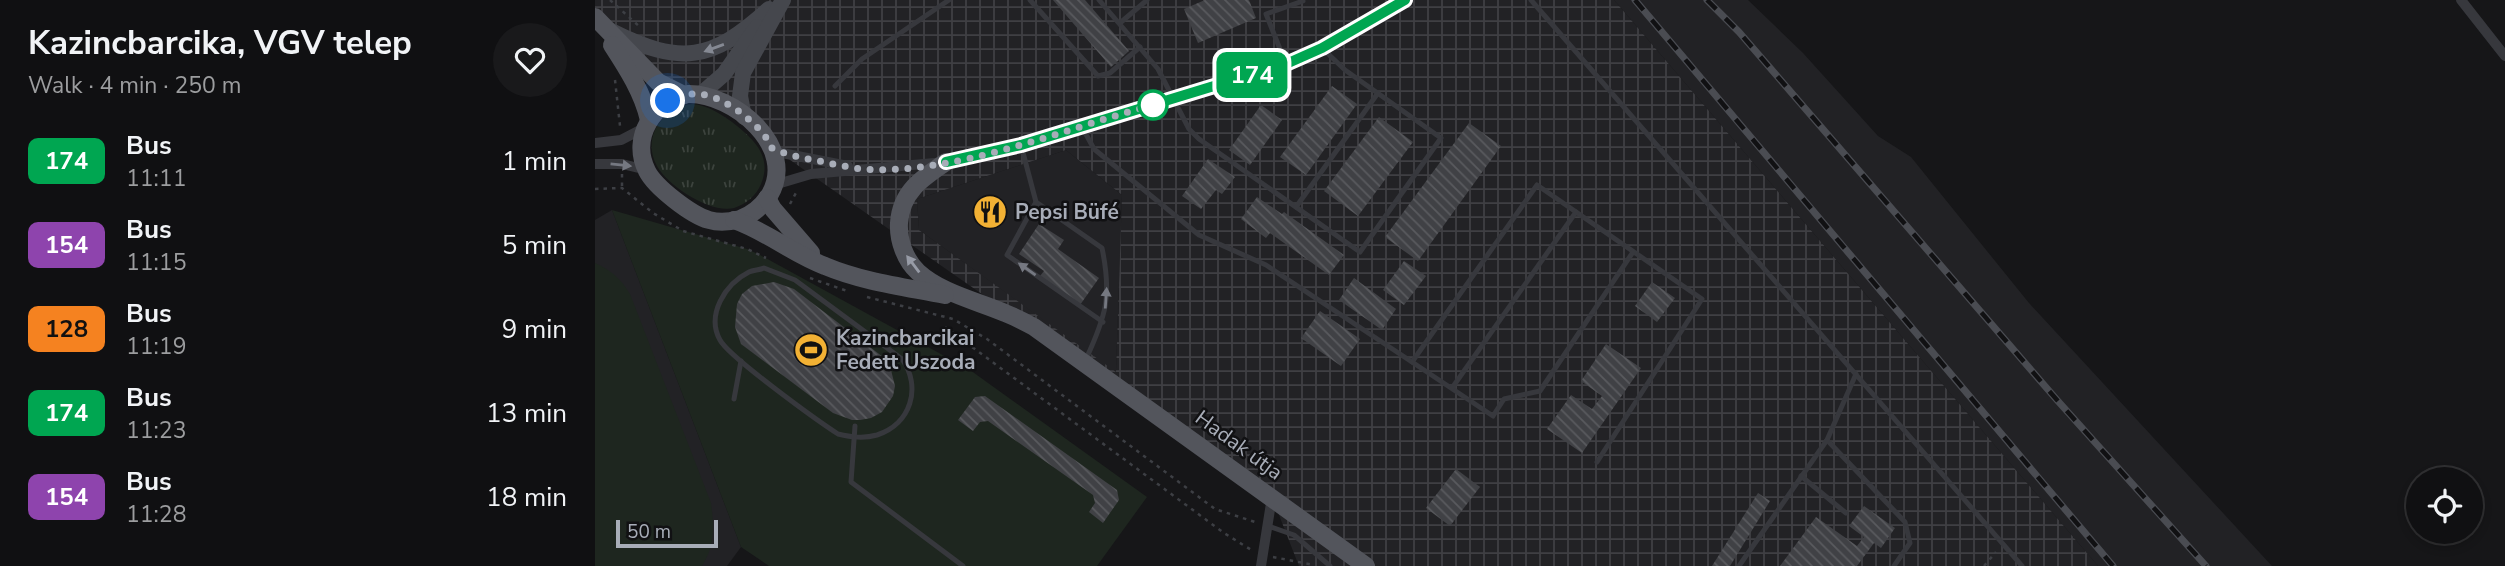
<!DOCTYPE html>
<meta charset="utf-8">
<style>
body{margin:0;font-family:"Nunito Sans",sans-serif;background:#19191b;color:#f1f3f6;height:100vh;display:flex;flex-direction:column;font-size:26px;white-space:nowrap}
*{box-sizing:border-box;margin:0}
p{font-size:23px;color:#9c9d9f}
.icon{flex:none;width:38px;height:38px;fill:none;stroke:currentColor;stroke-width:2;stroke-linecap:round;stroke-linejoin:round}
.map{position:relative;flex:1;overflow:hidden}
.details{display:flex;flex-direction:column;background:#101012;width:595px}
.details>*{flex:none}
.badge{padding:0 14px;border-radius:10px;font-size:24px;line-height:46px}
.tools{position:absolute;left:1811px;top:467px;display:grid;gap:14px}
.tools a{display:grid;place-items:center;width:77px;height:77px;border-radius:50%;background:#101012;box-shadow:0 4px 10px #0003,0 0 0 2px #303032;font-size:35px}
.scale{position:absolute;left:21px;bottom:18px;width:102px;box-sizing:border-box;padding-left:7px;border:4px solid #a8adb8;border-top:0;font-size:19px;line-height:24px;white-space:nowrap;color:#a8adb8;-webkit-text-stroke:5px #111113;paint-order:stroke}
.you{position:absolute;width:35px;height:35px;margin:-18px;border:5px solid #fff;border-radius:50%;background:#1a73e8;box-shadow:0 0 0 10px #1a73e833}
.map>.badge{position:absolute;translate:-50% -50%;box-shadow:0 0 0 4px #fff}
.round{display:grid;place-items:center;flex:none;width:74px;height:74px;border-radius:37px;background:#19191b}
.head{display:flex;align-items:center;justify-content:space-between;height:119px;padding:0 28px}
h1{font-size:33px;font-weight:700;line-height:52px}
ul{padding:0;list-style:none}
li{display:flex;align-items:center;gap:21px;height:84px;padding:0 28px}
li div{flex:1}
li b{display:block;font-size:26px}
li em{font-style:normal}
li .badge{min-width:77px;font-weight:700;text-align:center}
main{display:flex;flex:1;min-height:0}
.map>svg:first-child{display:block}
.built{fill:#222225}
.industrial{fill:url(#industrial-grid);fill-rule:evenodd}
.grass{fill:url(#grass-tufts)}
.park{fill:#1e261f}
.building{fill:url(#building-back-hatch)}
.lines{fill:none;stroke-linecap:round;stroke-linejoin:round}
.path{stroke:#3d3f44;stroke-width:2.5;stroke-dasharray:3.5 5;stroke-linecap:butt}
.service{stroke:#37383d;stroke-width:5}
.minor{stroke:#37383d;stroke-width:10}
.secondary{stroke:#45474d;stroke-width:16}
.primary{stroke:#53555c;stroke-width:18}
.rail-casing{stroke:#4a4c52;stroke-width:7}
.rail{stroke:#111113;stroke-width:4.5;stroke-dasharray:13;stroke-linecap:butt}
.oneway{fill:#858993}
.oneway2{fill:#757881}
.oneway3{fill:#979ba6}
.line-casing{stroke:#fff;stroke-width:16}
.line{stroke:#00a651;stroke-width:10}
.walk{stroke:#a8adb8;stroke-width:7;stroke-dasharray:0 12.6}
.stop-dot{fill:#fff;stroke:#00a651;stroke-width:3.5}
.labels{text-anchor:middle;dominant-baseline:central;stroke-width:5;stroke-linejoin:round;paint-order:stroke}
.poi-label{font-size:21px;font-weight:bold;fill:#a8adb8;stroke:#111113;text-anchor:start}
.street-label{font-size:21px;fill:#a8adb8;stroke:#111113}
</style>
<main>
<section class="details">
<div class="head"><div><h1>Kazincbarcika, VGV telep</h1><p>Walk · 4 min · 250 m</p></div><a class="round"><svg class="icon" aria-label="heart" viewBox="0 0 24 24"><path d="M12 20l-8-8c-3-5 5-10 8-4 3-6 11-1 8 4z"/></svg></a></div>
<ul>
<li><span class="badge" style="background:#00a651;color:#fff">174</span><div><b>Bus</b><p>11:11</p></div><em>1 min</em></li>
<li><span class="badge" style="background:#8e44ad;color:#fff">154</span><div><b>Bus</b><p>11:15</p></div><em>5 min</em></li>
<li><span class="badge" style="background:#f58220;color:#111">128</span><div><b>Bus</b><p>11:19</p></div><em>9 min</em></li>
<li><span class="badge" style="background:#00a651;color:#fff">174</span><div><b>Bus</b><p>11:23</p></div><em>13 min</em></li>
<li><span class="badge" style="background:#8e44ad;color:#fff">154</span><div><b>Bus</b><p>11:28</p></div><em>18 min</em></li>
</ul>
</section>
<div class="map">
<svg width="1910" height="566" viewBox="0 0 1910 566">
<defs>
<pattern id="industrial-grid" width="8" height="8" patternUnits="userSpaceOnUse" patternTransform="scale(1.75)"><rect width="8" height="8" fill="#222225"/><path d="M0 4h8M4 0v8" fill="none" stroke="#3f3f43"/></pattern>
<pattern id="grass-tufts" width="24" height="20" patternUnits="userSpaceOnUse" patternTransform="scale(1.75)"><rect width="24" height="20" fill="#1e261f"/><path d="M3 7l-1-3M5 7V3M7 7l1-3M15 17l-1-3M17 17v-4M19 17l1-3" fill="none" stroke="#3c433d"/></pattern>
<pattern id="building-back-hatch" width="6" height="6" patternUnits="userSpaceOnUse" patternTransform="scale(1.75)"><rect width="6" height="6" fill="#404145"/><path d="M-1 5l2 2M0 0l6 6M5-1l2 2" fill="none" stroke="#595a5e"/></pattern>
</defs>
<rect width="100%" height="100%" fill="#161618"/>
<g class="built">
<path d="M1019 0H1153L1208 53 1283 136 1316 157 1434 303 1677 566H1503Z"/>
<path d="M471 150 527 195 521 373 324 230 322 199Z"/>
<path d="M17 210 146 547 132 566H0V220Z"/>
</g>
<path class="industrial" d="M0 0H1019L1503 566H704L677 497 178 148 124 99 77 90 0 17ZM471 150 527 195 521 372 324 230 322 199Z"/>
<path class="grass" d="M98 104C114 106 124 113 137 122 157 138 178 155 166 184 161 196 151 204 139 208 116 214 73 186 62 166 46 137 68 107 98 104Z"/>
<g class="park">
<path d="M17 210 152 249 165 255 375 370 552 497 502 566H174L146 547Z"/>
<path d="M0 263C16 270 26 279 35 294L116 503C119 526 120 546 107 566H0Z"/>
</g>
<g class="building">
<path d="M458 0H490L534 51 516 67Z"/>
<path d="M610 0H654L661 18 603 43 589 9Z"/>
<path d="M737 86 762 104 711 175 685 157Z"/>
<path d="M666 105 687 120 655 165 634 150Z"/>
<path d="M784 117 818 142 763 216 729 191Z"/>
<path d="M874 123 906 146 823 261 790 237Z"/>
<path d="M613 159 640 177 627 194 621 190 606 209 587 196Z"/>
<path d="M662 197 687 214 689 212 749 255 734 275 675 233 671 238 646 219Z"/>
<path d="M444 224 469 240 463 249 504 278 485 305 445 276 449 271 424 254Z"/>
<path d="M809 261 831 276 809 305 788 290Z"/>
<path d="M759 278 801 309 787 330 744 300Z"/>
<path d="M179 282 199 289 288 357 295 366 300 386 298 396 287 412 276 418 265 420H257L238 413 146 344 140 327 142 304 147 294 157 286Z"/>
<path d="M1057 282 1080 298 1062 322 1040 306Z"/>
<path d="M725 311 765 339 746 366 706 338Z"/>
<path d="M1011 344 1046 368 987 453 952 429 976 395 997 409 1007 396 986 381Z"/>
<path d="M390 396 522 490 524 500 508 523 494 512 500 503 498 495 393 421 385 422 378 431 363 420 380 397Z"/>
<path d="M861 469 885 487 855 526 831 508Z"/>
<path d="M1163 493 1175 501 1135 566H1117Z"/>
<path d="M1269 506 1300 528 1286 548 1279 543 1262 566H1185L1221 517 1262 546 1269 537 1254 526Z"/>
</g>
<g class="lines">
<g class="path">
<path d="M15 0 45 27"/>
<path d="M20 80 25 126"/>
<path d="M27 174V188"/>
<path d="M0 189 27 188 58 213 88 231 152 249 171 258"/>
<path d="M195 204 202 191"/>
<path d="M215 278 255 292"/>
<path d="M272 297 358 319 392 339 620 509 660 522"/>
<path d="M350 327 629 533 658 551"/>
<path d="M678 557 719 565"/>
<path d="M1389 566 1401 552"/>
</g>
<g class="service">
<path d="M435 0 503 76 515 73 545 47"/>
<path d="M504 0 563 69 594 129 604 139 765 252 846 138 750 70 727 48"/>
<path d="M936 0 1427 566"/>
<path d="M525 23 552 0"/>
<path d="M691 64 671 14 708 1"/>
<path d="M240 86 267 59 354 0"/>
<path d="M487 127 499 149 604 235 671 265 817 362 942 185 1107 299 1002 462"/>
<path d="M426 145 441 202 507 248C517 296 511 316 491 359"/>
<path d="M441 202 412 255 508 322"/>
<path d="M701 207 783 93"/>
<path d="M169 268 200 280 307 359C327 387 316 424 282 435 268 439 256 437 243 434 223 421 134 357 125 340 111 315 130 284 154 272 158 270 165 270 169 268Z"/>
<path d="M817 362 898 416 909 399 945 391 1038 252"/>
<path d="M857 388 981 212"/>
<path d="M139 399 146 361"/>
<path d="M260 426 256 482 368 566"/>
<path d="M1232 440 1310 522 1315 543 1299 566"/>
<path d="M1206 476 1251 513"/>
<path d="M673 526 699 535 735 566"/>
<path d="M1144 566 1232 440 1261 374"/>
</g>
<g class="minor">
<path d="M1866 0 1910 56"/>
<path d="M0 143 26 140 51 127"/>
<path d="M178 148 187 153 253 166"/>
<path d="M0 164H27L52 170"/>
<path d="M179 185 216 174 351 162 426 145 691 64 727 48 810 0"/>
<path d="M666 566 677 497"/>
</g>
<g class="secondary">
<path d="M16 31C86 66 117 61 174 9"/>
<path d="M106 94 129 74 162 27"/>
<path d="M149 117 145 96 148 73 188 0"/>
</g>
<g class="primary">
<path d="M0 17 63 82 89 95"/>
<path d="M17 45C32 68 48 93 54 120"/>
<path d="M93 94C138 93 204 147 174 196 167 206 157 215 145 219 135 222 124 223 114 220 96 215 60 187 52 171 35 137 59 101 93 94Z"/>
<path d="M351 162C327 178 306 192 304 223 303 240 310 260 323 272 346 293 382 301 410 313 420 317 430 322 439 327L771 566"/>
<path d="M172 198 178 209 216 253"/>
<path d="M139 220C171 231 198 254 230 266 268 282 310 287 350 295"/>
</g>
<g class="rail-casing">
<g id="rail">
<path d="M1040 0 1518 566"/>
<path d="M1112 0 1144 32 1462 400 1611 566"/>
</g>
</g>
<use href="#rail" class="rail"/>
</g>
<defs><path id="oneway-solid" d="M-6-.8H1V-3.2L6.5 0L1 3.2V.8H-6Z" transform="scale(1.75)"/></defs>
<use class="oneway" href="#oneway-solid" transform="translate(119 48) rotate(160)"/>
<g class="oneway2">
<use href="#oneway-solid" transform="translate(26 165) rotate(6)"/>
<use href="#oneway-solid" transform="translate(432 269) rotate(-145)"/>
<use href="#oneway-solid" transform="translate(511 298) rotate(-86)"/>
</g>
<use class="oneway3" href="#oneway-solid" transform="translate(318 264) rotate(-127)"/>
<g class="lines">
<g class="line-casing">
<path id="line" d="M351 162 426 145 691 64 727 48 810 0"/>
</g>
<use href="#line" class="line"/>
<path class="walk" d="M73 101C84 96 93 93 105 94 129 96 168 126 177 148 192 155 208 158 224 161 238 164 252 167 266 169 359 176 468 129 558 105"/>
</g>
<defs>
<g id="restaurant-disc" transform="scale(1.75)"><circle r="9.5" fill="#f2b134" stroke="#111113"/><path d="M-5-6h1v4h1v-4h1v4h1v-4h1v5L-1.5 .5V6h-2V.5L-5-1ZM5-6V6H3V1.5H1.5Q1.5-4 5-6Z" fill="#111"/></g>
<g id="stadium-disc" transform="scale(1.75)"><circle r="9.5" fill="#f2b134" stroke="#111113"/><path d="M0-5a6.5 5 0 1 0 0 10a6.5 5 0 1 0 0-10ZM-3.5-1.8h7v3.6h-7Z" fill="#111"/></g>
</defs>
<g fill-rule="evenodd">
<use href="#restaurant-disc" x="395" y="212"/>
<use href="#stadium-disc" x="216" y="350"/>
</g>
<circle class="stop-dot" cx="558" cy="105" r="14"/>
<g class="labels">
<g class="poi-label">
<text x="420" y="212">Pepsi Büfé</text>
<text x="241" y="338">Kazincbarcikai<tspan x="241" dy="24">Fedett Uszoda</tspan></text>
</g>
<g class="street-label">
<text transform="translate(644 445) rotate(36)">Hadak útja</text>
</g>
</g>
</svg>
<div class="tools">
<a><svg class="icon" aria-label="locate" viewBox="0 0 24 24"><circle cx="12" cy="12" r="6"/><path d="M12 2v4M12 18v4M2 12h4M18 12h4"/></svg></a>
</div>
<div class="scale">50 m</div>
<div class="you" style="left:73px;top:101px"></div>
<b class="badge" style="left:657px;top:75px;background:#00a651;color:#fff">174</b>
</div>
</main>
